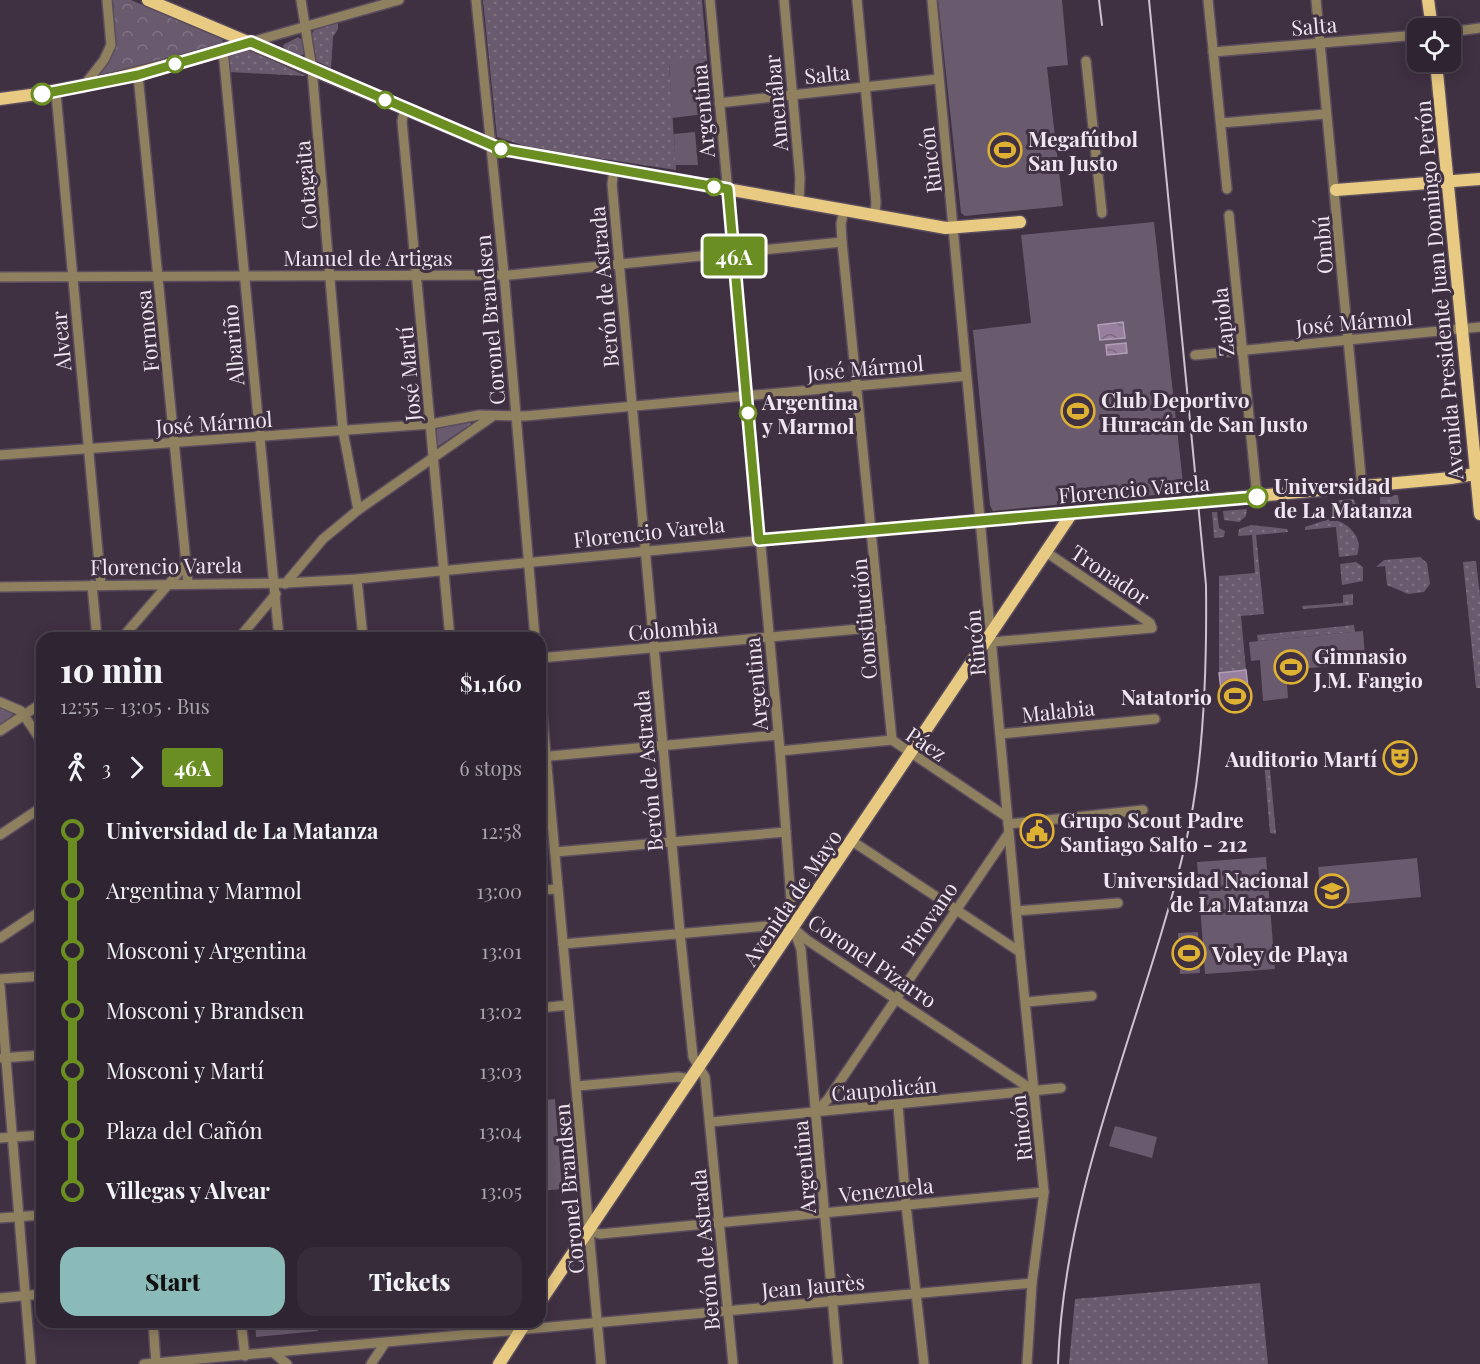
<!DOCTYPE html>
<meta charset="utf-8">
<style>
body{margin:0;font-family:"Playfair Display",serif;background:#372c3a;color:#f1f3f6;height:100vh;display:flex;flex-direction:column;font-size:22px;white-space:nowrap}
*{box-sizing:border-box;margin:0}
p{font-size:20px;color:#a7a4ac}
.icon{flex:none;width:33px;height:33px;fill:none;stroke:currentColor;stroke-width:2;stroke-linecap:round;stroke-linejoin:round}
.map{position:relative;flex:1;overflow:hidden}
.panel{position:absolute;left:36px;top:632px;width:510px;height:696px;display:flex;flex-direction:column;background:#2f2432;border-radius:18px;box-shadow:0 3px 15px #0003,0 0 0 2px #4a414d}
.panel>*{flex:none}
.badge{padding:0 12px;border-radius:4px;font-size:21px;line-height:39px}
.tools{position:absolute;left:1407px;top:18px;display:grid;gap:12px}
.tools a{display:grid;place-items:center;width:54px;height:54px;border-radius:12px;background:#2f2432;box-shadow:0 3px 15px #0003,0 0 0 2px #4a414d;font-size:30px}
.map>.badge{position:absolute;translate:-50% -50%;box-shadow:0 0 0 3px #fff}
.legs{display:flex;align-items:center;gap:9px;height:66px;padding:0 24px;font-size:20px}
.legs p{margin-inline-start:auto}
.headline{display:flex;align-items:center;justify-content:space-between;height:102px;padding:0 24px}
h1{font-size:33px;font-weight:800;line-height:45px}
.primary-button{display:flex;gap:12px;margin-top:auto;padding:12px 24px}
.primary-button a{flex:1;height:69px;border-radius:18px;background:#8bbbb9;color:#111;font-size:24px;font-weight:800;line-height:69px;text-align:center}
.primary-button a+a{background:#372c3a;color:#f1f3f6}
ul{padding:0 24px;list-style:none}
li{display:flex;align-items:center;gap:21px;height:60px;font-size:22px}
li i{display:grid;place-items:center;width:9px;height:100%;margin:0 8px;background:currentColor}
li i::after{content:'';width:15px;height:15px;margin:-8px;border:4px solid;border-radius:50%;background:#2f2432}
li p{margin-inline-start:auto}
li:first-child i{background:linear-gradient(#0000 50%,currentColor 0)}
li:last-child i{background:linear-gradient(currentColor 50%,#0000 0)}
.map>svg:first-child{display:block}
.grass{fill:url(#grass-dots)}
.park{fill:url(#park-crowns)}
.pitch{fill:#695b6d}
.water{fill:url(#water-waves);stroke:#b19eb6;stroke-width:1.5}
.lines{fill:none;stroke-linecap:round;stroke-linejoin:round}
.minor-casing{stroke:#5b4d5e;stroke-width:12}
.major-casing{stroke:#5b4d5e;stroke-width:15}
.minor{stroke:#8f815f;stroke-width:9}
.major{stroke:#e8ca83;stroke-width:12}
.rail{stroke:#cdc3d0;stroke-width:2}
.line-1-casing{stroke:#fff;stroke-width:14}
.line-1{stroke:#6b8e23;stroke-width:9}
.stop-1-dot{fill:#fff;stroke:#6b8e23;stroke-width:3}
.labels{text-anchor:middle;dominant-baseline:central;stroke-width:6;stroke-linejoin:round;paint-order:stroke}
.street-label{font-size:21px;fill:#efe6f1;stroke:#3f3042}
.poi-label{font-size:21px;font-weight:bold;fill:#efe6f1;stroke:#3f3042;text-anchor:start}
.stop-label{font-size:21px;font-weight:bold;fill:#efe6f1;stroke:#3f3042;text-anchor:start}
</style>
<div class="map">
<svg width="1480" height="1364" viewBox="0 0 1480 1364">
<defs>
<pattern id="grass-dots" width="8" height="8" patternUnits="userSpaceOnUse" patternTransform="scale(1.5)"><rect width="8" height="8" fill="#695b6d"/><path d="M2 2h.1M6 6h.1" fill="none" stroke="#7f7382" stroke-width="1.8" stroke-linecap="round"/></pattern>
<pattern id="park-crowns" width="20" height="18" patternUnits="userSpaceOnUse" patternTransform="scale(1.5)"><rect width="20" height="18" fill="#695b6d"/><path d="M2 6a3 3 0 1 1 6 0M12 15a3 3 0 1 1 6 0" fill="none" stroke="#7f7382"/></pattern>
<pattern id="water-waves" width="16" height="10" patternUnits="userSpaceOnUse" patternTransform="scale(1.5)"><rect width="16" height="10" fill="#977f9d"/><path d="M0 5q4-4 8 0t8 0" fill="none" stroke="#7b6b7f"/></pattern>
</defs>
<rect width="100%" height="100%" fill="#3f3042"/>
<g class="grass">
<path d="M483 0H702L707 59 669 63 676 170 531 148 497 137Z"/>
<path d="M338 23V29L333 37 331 68 314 60 310 36 315 29Z"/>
<path d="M250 50 306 76 229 72 227 61 230 55Z"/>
<path d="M1398 495 1401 516 1380 518V497Z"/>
<path d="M1353 499 1359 509H1353V516L1343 513 1331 501Z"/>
<path d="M1247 509 1246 516 1239 522 1224 520 1223 511Z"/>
<path d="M1212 512H1217L1219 528 1225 531 1224 537 1214 538Z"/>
<path d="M1329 519C1346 520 1365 537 1357 555L1339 557 1336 527 1305 530V527Z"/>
<path d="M1251 525 1287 529 1288 532 1256 535 1264 614 1241 616 1246 670 1219 673V576L1255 573 1252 535 1238 536 1239 529Z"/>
<path d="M1420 557 1427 563 1430 584 1424 592 1408 594 1387 585 1385 566 1376 567 1384 560Z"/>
<path d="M1476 561 1480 596V688H1476L1463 562Z"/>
<path d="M1356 562 1363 567V581L1342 585 1340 564Z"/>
<path d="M1353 594V605L1303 609 1302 606 1343 603V595Z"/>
<path d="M1354 625 1355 632 1258 641 1257 635Z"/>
<path d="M1269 759 1276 834 1270 833 1264 761Z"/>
<path d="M1260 1283 1268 1364H1069L1075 1299Z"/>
</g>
<g class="park">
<path d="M113 0H131L222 39 224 43 97 78 96 74 112 53 115 41Z"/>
<path d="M298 37 304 41 305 54 299 56 284 48 283 45Z"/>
<path d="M467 420 471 424 437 447 436 431 439 426Z"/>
<path d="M0 706 16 712 0 726Z"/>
</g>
<g class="pitch">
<path d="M938 0H1062L1068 65 1047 67 1063 206 965 216 961 213Z"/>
<path d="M707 59 713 113 672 118 669 62Z"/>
<path d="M695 132 698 165H675L674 134Z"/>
<path d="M1154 222 1184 492 993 511 990 506 973 330 1031 323 1021 235Z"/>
<path d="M1363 631 1365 655 1356 656 1357 664 1286 670 1288 698 1263 701 1260 660 1251 661 1249 642Z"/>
<path d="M1266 857 1275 969 1205 974 1197 862Z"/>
<path d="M1417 858 1421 897 1322 906 1318 867Z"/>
<path d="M1198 932 1200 973 1180 974 1178 933Z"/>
<path d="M555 1099 562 1189 540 1191V1100Z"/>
<path d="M1115 1126 1157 1137 1152 1158 1109 1146Z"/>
<path d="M255 1322H317L318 1331 256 1337Z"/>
</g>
<g class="water">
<path d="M1123 322 1125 338 1100 340 1098 325Z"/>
<path d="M1126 343 1127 353 1107 355 1106 345Z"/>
<path d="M1246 670 1250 705 1223 707 1219 673Z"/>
</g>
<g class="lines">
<g class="minor-casing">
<g id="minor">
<path d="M301 0 312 69 343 431 358 510"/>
<path d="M476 0 504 274 535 638"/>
<path d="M710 0 780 751 793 928 801 949 838 1364"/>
<path d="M784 0 800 178 799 202"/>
<path d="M857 0 876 202 875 214"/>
<path d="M932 0 1020 952 1044 1192 1032 1283 1027 1364"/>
<path d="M1208 0 1227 189"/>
<path d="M1316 0 1362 487"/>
<path d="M1450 32 1480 28"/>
<path d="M251 42 399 0"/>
<path d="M223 50 279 638"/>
<path d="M1213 52 1418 35"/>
<path d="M1086 61 1102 213"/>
<path d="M138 75 188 583"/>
<path d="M82 88 104 60 111 45 107 0"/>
<path d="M56 93 101 585"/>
<path d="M719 103 938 79"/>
<path d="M405 108 402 121 450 638"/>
<path d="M1221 123 1326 114"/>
<path d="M614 170 612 184 680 933 693 1057 705 1077 733 1364"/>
<path d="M844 209 841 224 842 242 892 740"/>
<path d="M1229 215 1257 497"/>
<path d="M0 277 510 275 842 242"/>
<path d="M1195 355 1480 327"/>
<path d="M0 455 431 424 479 415 525 416 966 376"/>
<path d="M357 579 363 638"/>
<path d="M285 584 323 539 358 510 493 416"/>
<path d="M92 585 97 638"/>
<path d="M0 587 286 583 357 579 982 519 1072 513"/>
<path d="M122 638 186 564"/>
<path d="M239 638 276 594"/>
<path d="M992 642 1152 628 1150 623 1046 552"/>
<path d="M540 658 881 627"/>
<path d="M540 689 601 1364"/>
<path d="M0 702 21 711 42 742"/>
<path d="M0 731 42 703"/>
<path d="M1000 734 1155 719"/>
<path d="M780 751 892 740 1007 817"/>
<path d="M540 757 778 735"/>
<path d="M1008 824 1143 810"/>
<path d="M0 835 42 807"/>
<path d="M852 841 1020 952"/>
<path d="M555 852 786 832"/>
<path d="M540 890 558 889"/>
<path d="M1016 911 1118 903"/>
<path d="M0 938 42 910"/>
<path d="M563 944 778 925 793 928 807 940 1034 1091"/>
<path d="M0 979 42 976"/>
<path d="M0 986 31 1364"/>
<path d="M1026 1002 1092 996"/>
<path d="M540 1008 568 1005"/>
<path d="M2 1058 42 1055"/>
<path d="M577 1086 678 1077 691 1079"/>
<path d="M898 1105 906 1205 924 1364"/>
<path d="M816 1112 828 1099 1008 834"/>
<path d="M711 1122 1061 1088"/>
<path d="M0 1138 42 1135"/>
<path d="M0 1218 42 1215"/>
<path d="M589 1231 600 1234 1044 1192"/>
<path d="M0 1298 42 1294"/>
<path d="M153 1322 156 1364"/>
<path d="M241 1322 245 1356"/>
<path d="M275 1354 287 1364"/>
<path d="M144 1364 1032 1283"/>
<path d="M371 1364 385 1343"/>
</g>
</g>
<g class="major-casing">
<g id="major">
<path d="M148 0 501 149 946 228 1020 222"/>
<path d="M1428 0 1432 28"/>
<path d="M1436 62 1480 514"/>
<path d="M0 99C88 89 166 66 251 42"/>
<path d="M1336 190 1480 179"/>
<path d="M540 1302 1072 513 1451 478 1475 474"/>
<path d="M499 1364 526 1322"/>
</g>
</g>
<use href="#minor" class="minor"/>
<use href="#major" class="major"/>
<g class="rail">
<path d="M1099 0 1102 25"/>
<path d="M1058 1364C1064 1185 1144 1018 1185 846 1204 767 1207 666 1206 585L1149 0"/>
</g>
</g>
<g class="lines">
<g class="line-1-casing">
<path id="line-1" d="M42 94 138 75 251 42 501 149 728 189 759 540 1257 497"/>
</g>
<use href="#line-1" class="line-1"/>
</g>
<defs>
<g id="stadium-ring" transform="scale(1.725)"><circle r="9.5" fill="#3f3042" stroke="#deb133" stroke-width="1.5"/><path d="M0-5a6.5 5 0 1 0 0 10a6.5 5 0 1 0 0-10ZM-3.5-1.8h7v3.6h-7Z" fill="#deb133"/></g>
<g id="theatre-ring" transform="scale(1.725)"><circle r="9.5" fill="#3f3042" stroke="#deb133" stroke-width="1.5"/><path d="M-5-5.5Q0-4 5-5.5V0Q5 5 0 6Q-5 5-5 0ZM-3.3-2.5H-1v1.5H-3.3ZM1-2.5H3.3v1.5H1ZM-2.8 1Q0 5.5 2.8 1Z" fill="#deb133"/></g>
<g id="civic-ring" transform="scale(1.725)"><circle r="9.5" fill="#3f3042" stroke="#deb133" stroke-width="1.5"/><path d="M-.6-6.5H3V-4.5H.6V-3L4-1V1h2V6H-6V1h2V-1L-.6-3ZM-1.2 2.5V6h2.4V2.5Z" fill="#deb133"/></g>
<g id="university-ring" transform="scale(1.725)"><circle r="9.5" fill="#3f3042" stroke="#deb133" stroke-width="1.5"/><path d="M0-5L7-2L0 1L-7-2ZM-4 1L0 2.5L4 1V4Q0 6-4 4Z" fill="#deb133"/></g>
</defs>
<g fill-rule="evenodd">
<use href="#stadium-ring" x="1005" y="150"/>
<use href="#stadium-ring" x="1078" y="411"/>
<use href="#stadium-ring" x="1291" y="667"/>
<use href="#stadium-ring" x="1235" y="696"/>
<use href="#theatre-ring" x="1400" y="758"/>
<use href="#civic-ring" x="1037" y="831"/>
<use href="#university-ring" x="1332" y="891"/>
<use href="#stadium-ring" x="1189" y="953"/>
</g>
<g class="stop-1-dot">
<circle cx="175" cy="64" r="8"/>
<circle cx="42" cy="94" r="10"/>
<circle cx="385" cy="100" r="8"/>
<circle cx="501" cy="149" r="8"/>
<circle cx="714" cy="187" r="8"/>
<circle cx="748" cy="413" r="8"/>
<circle cx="1257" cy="497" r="10"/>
</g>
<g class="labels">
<g class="street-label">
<text transform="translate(1314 25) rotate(-5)">Salta</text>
<text transform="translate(827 73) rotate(-6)">Salta</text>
<text transform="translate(775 103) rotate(-95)">Amenábar</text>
<text transform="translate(702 111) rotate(-95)">Argentina</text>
<text transform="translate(929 160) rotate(-97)">Rincón</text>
<text transform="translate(305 185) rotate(-95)">Cotagaita</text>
<text transform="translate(1322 245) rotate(-94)">Ombú</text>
<text x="368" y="257">Manuel de Artigas</text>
<text transform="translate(603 287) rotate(-95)">Berón de Astrada</text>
<text transform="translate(1438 290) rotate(-95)">Avenida Presidente Juan Domingo Perón</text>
<text transform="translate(489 320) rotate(-95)">Coronel Brandsen</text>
<text transform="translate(1354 321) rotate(-5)">José Mármol</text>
<text transform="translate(1222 322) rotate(-96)">Zapiola</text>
<text transform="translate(146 331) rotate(-96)">Formosa</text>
<text transform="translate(60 341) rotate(-95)">Alvear</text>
<text transform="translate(232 345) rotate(-95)">Albariño</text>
<text transform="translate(865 367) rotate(-5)">José Mármol</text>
<text transform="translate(408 374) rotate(-95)">José Martí</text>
<text transform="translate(214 422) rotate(-4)">José Mármol</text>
<text transform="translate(1134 488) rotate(-5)">Florencio Varela</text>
<text transform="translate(649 531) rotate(-6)">Florencio Varela</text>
<text transform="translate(166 565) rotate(-1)">Florencio Varela</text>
<text transform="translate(1111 574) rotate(34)">Tronador</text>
<text transform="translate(863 619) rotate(-95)">Constitución</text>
<text transform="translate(673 628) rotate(-5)">Colombia</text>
<text transform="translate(974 643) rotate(-95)">Rincón</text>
<text transform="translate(755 684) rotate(-95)">Argentina</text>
<text transform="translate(1058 710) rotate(-6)">Malabia</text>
<text transform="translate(927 743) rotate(34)">Páez</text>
<text transform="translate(647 771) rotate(-95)">Berón de Astrada</text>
<text transform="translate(791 897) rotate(-56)">Avenida de Mayo</text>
<text transform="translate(928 918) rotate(-56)">Pirovano</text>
<text transform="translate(873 960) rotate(34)">Coronel Pizarro</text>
<text transform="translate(884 1088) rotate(-5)">Caupolicán</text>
<text transform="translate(1020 1128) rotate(-96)">Rincón</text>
<text transform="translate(803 1167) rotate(-95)">Argentina</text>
<text transform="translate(568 1189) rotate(-95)">Coronel Brandsen</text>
<text transform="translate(886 1189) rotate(-6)">Venezuela</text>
<text transform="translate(704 1250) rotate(-95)">Berón de Astrada</text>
<text transform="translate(813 1285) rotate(-5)">Jean Jaurès</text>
</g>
<g class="poi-label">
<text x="1028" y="138">Megafútbol<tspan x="1028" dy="24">San Justo</tspan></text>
<text x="1101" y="399">Club Deportivo<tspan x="1101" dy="24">Huracán de San Justo</tspan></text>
<text x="1314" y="655">Gimnasio<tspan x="1314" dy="24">J.M. Fangio</tspan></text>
<text x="1212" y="696" text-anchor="end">Natatorio</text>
<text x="1377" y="758" text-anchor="end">Auditorio Martí</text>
<text x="1060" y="819">Grupo Scout Padre<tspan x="1060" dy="24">Santiago Salto - 212</tspan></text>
<text x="1309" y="879" text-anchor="end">Universidad Nacional<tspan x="1309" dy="24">de La Matanza</tspan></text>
<text x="1212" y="953">Voley de Playa</text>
</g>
<g class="stop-label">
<text x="762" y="401">Argentina<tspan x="762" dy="24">y Marmol</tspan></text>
<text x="1274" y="485">Universidad<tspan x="1274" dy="24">de La Matanza</tspan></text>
</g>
</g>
</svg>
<div class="tools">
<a><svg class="icon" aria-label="locate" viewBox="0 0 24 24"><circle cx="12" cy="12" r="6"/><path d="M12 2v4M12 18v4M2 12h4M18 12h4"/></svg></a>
</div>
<b class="badge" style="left:734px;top:256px;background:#6b8e23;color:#fff">46A</b>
<section class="panel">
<div class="headline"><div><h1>10 min</h1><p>12:55 – 13:05 · Bus</p></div><b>$1,160</b></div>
<div class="legs"><svg class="icon" aria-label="walk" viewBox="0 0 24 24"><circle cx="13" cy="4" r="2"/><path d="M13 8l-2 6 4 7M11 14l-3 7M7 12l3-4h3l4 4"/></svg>3<svg class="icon" aria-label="forward" viewBox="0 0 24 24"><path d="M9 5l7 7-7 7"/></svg><b class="badge" style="background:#6b8e23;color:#fff">46A</b><p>6 stops</p></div>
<ul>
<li><i style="color:#6b8e23"></i><b>Universidad de La Matanza</b><p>12:58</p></li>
<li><i style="color:#6b8e23"></i><span>Argentina y Marmol</span><p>13:00</p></li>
<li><i style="color:#6b8e23"></i><span>Mosconi y Argentina</span><p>13:01</p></li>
<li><i style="color:#6b8e23"></i><span>Mosconi y Brandsen</span><p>13:02</p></li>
<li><i style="color:#6b8e23"></i><span>Mosconi y Martí</span><p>13:03</p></li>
<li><i style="color:#6b8e23"></i><span>Plaza del Cañón</span><p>13:04</p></li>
<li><i style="color:#6b8e23"></i><b>Villegas y Alvear</b><p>13:05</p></li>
</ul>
<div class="primary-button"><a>Start</a><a>Tickets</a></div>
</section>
</div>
